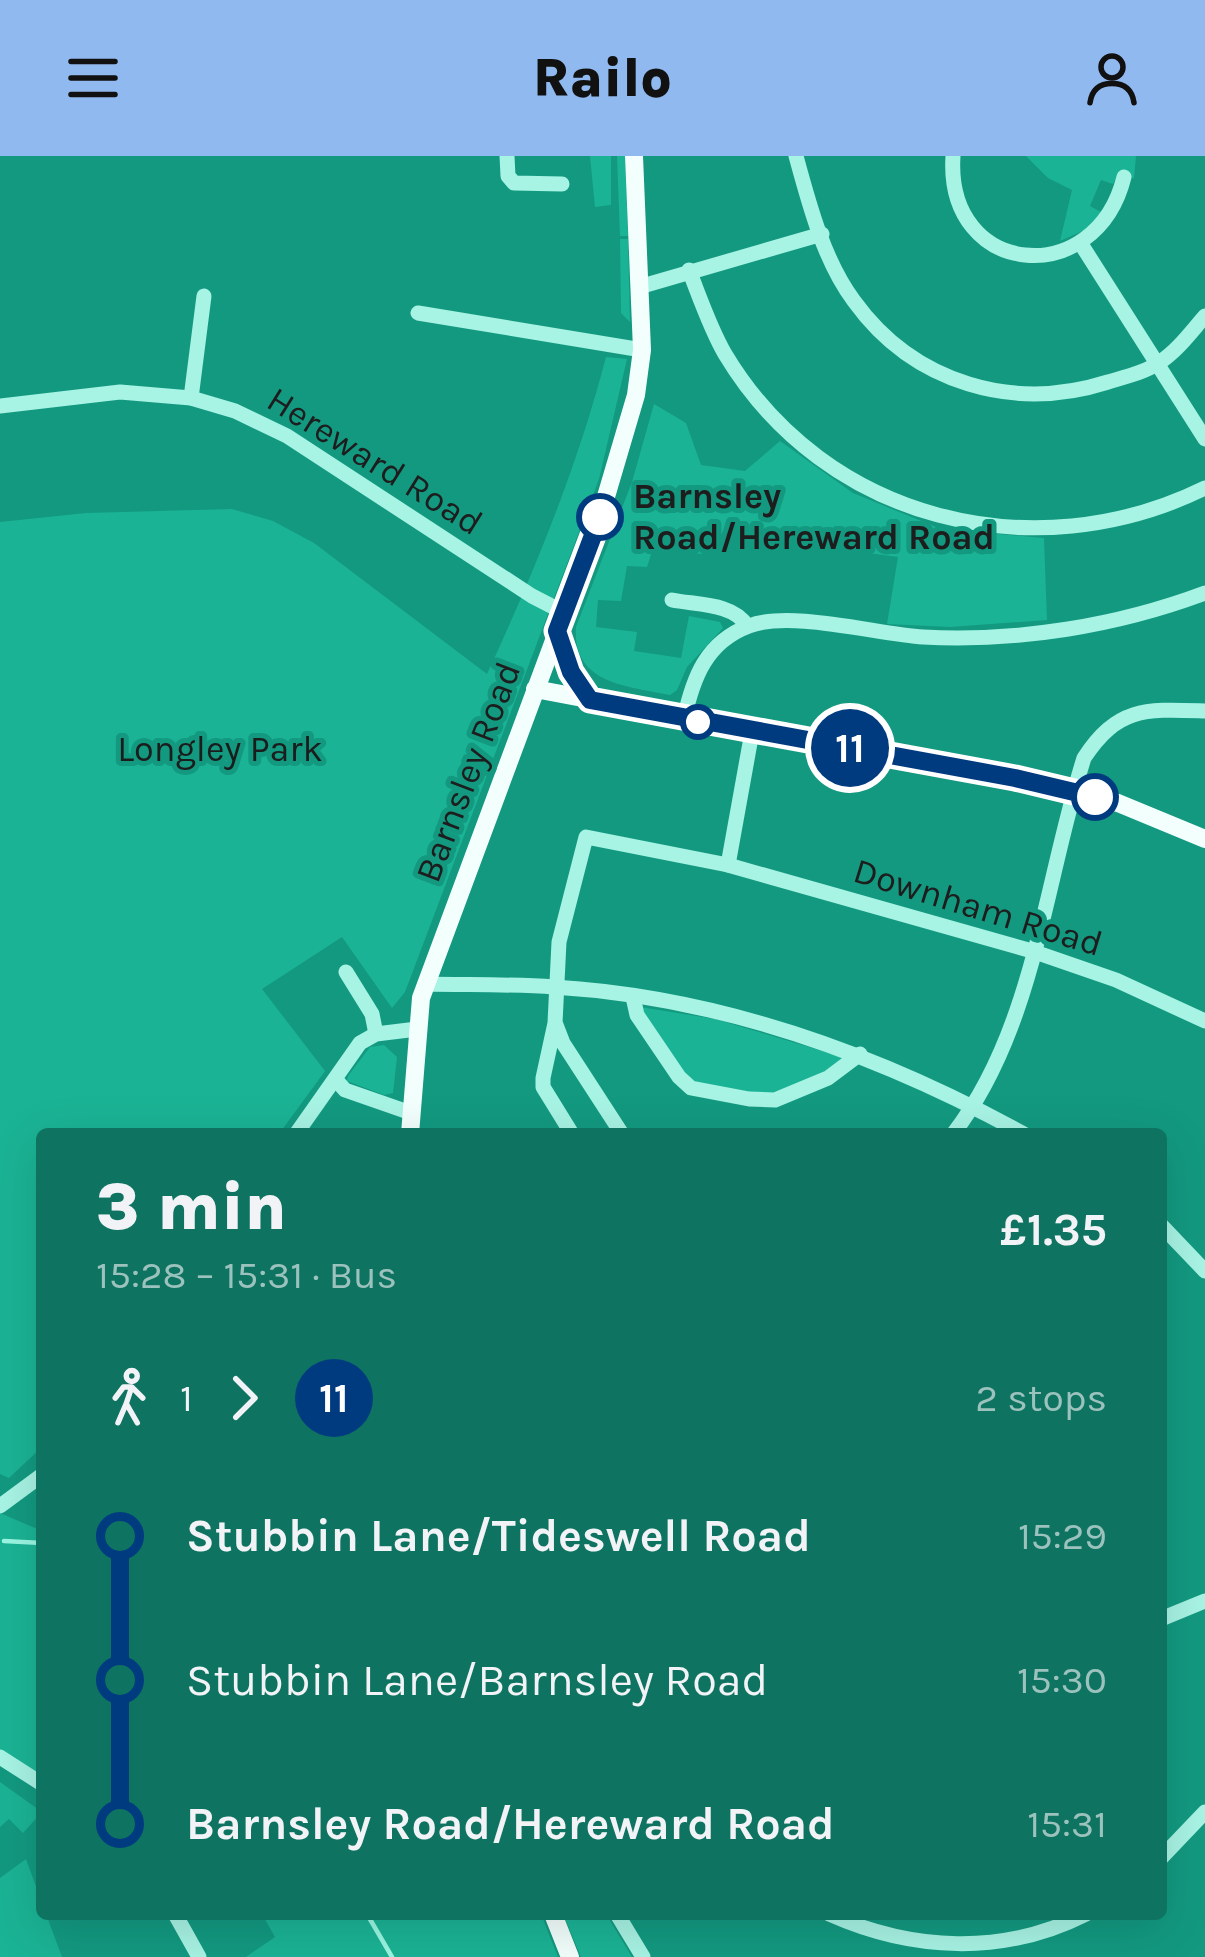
<!DOCTYPE html>
<meta charset="utf-8">
<style>
body{margin:0;font-family:Karla,sans-serif;background:#1c7b69;color:#f1f3f6;height:100vh;display:flex;flex-direction:column;font-size:45px;white-space:nowrap}
*{box-sizing:border-box;margin:0}
p{font-size:39px;color:#9bc2bd}
.icon{flex:none;width:66px;height:66px;fill:none;stroke:currentColor;stroke-width:2;stroke-linecap:round;stroke-linejoin:round}
.map{position:relative;flex:1;overflow:hidden}
.panel{position:absolute;left:36px;top:972px;width:1131px;height:792px;display:flex;flex-direction:column;background:#0e7360;border-radius:12px;box-shadow:0 12px 48px #0002}
.panel>*{flex:none}
.badge{padding:0 24px;border-radius:39px;font-size:42px;line-height:78px}
.map>.badge{position:absolute;translate:-50% -50%;box-shadow:0 0 0 6px #fff}
.legs{display:flex;align-items:center;gap:18px;height:132px;padding:0 60px;font-size:39px}
.legs p{margin-inline-start:auto}
.overview{display:flex;align-items:center;justify-content:space-between;height:204px;padding:0 60px}
h1{font-size:66px;font-weight:800;line-height:90px}
ul{padding:0 60px;list-style:none}
li{display:flex;align-items:center;gap:42px;height:144px;font-size:45px}
li i{display:grid;place-items:center;width:18px;height:100%;margin:0 15px;background:currentColor}
li i::after{content:'';width:30px;height:30px;margin:-15px;border:9px solid;border-radius:50%;background:#0e7360}
li p{margin-inline-start:auto}
li:first-child i{background:linear-gradient(#0000 50%,currentColor 0)}
li:last-child i{background:linear-gradient(currentColor 50%,#0000 0)}
header{display:flex;justify-content:space-between;align-items:center;height:156px;padding:0 60px;background:#90b9f0;color:#111;font-size:54px;font-weight:800}
.map>svg:first-child{display:block}
.green{fill:#1bb395}
.lines{fill:none;stroke-linecap:round;stroke-linejoin:round}
.stream{stroke:#99f6e2;stroke-width:4.5}
.minor{stroke:#a7f3e4;stroke-width:15}
.major{stroke:#f3fffd;stroke-width:18}
.line-1-casing{stroke:#fff;stroke-width:27}
.line-1{stroke:#003b80;stroke-width:18}
.stop-1-dot{fill:#fff;stroke:#003b80;stroke-width:6}
.labels{text-anchor:middle;dominant-baseline:central;stroke-width:10;stroke-linejoin:round;paint-order:stroke}
.street-label{font-size:36px;fill:#1d1d1d;stroke:#139980}
.stop-label{font-size:36px;font-weight:bold;fill:#1d1d1d;stroke:#139980;text-anchor:start}
.park-label{font-size:36px;fill:#1a1d1c;stroke:#139980}
</style>
<header><svg class="icon" aria-label="menu" viewBox="0 0 24 24"><path d="M4 6h16M4 12h16M4 18h16"/></svg>Railo<svg class="icon" aria-label="person" viewBox="0 0 24 24"><circle cx="12" cy="8" r="4"/><path d="M4 21q1-7 8-7t8 7"/></svg></header>
<div class="map">
<svg width="1205" height="1801" viewBox="0 0 1205 1801">
<rect width="100%" height="100%" fill="#139980"/>
<g class="green">
<path d="M590 0H611V49L595 51Z"/>
<path d="M617 0H625L628 80H620Z"/>
<path d="M1026 0H1136L1134 22 1118 19 1113 28 1101 24 1090 50 1101 56 1094 70 1060 85 1072 34 1048 22Z"/>
<path d="M628 83V84L630 166 621 157 620 83Z"/>
<path d="M606 201 627 203 599 323 405 836 392 852 342 781 262 833 325 915 279 978H42V1291L9 1322 0 1318V366L86 357 232 353 273 365 314 387 487 518C535 414 577 312 606 201Z"/>
<path d="M654 248 686 267 701 309 745 315 780 285 853 337 941 373 1044 382 1047 464 950 471 887 468 898 401 703 375 702 398 653 392 647 411 627 410 621 445 598 444 596 471 637 476 634 495 681 502 689 460 720 466 723 472 687 511 677 534 670 539C627 530 572 528 576 471L632 326Z"/>
<path d="M640 851 715 863 846 902C794 936 746 955 687 921Z"/>
<path d="M384 889 397 901 393 937 384 939 347 925 348 920 370 891Z"/>
<path d="M0 1357 42 1375V1628L0 1601Z"/>
<path d="M0 1626 42 1656 23 1677 9 1663 0 1671Z"/>
<path d="M26 1703 42 1747V1758H46L62 1801H0V1722Z"/>
<path d="M262 1758H541L558 1801H246L275 1781Z"/>
<path d="M563 1758H606L632 1801H581Z"/>
</g>
<g class="lines">
<g class="stream">
<path d="M4 1385 42 1387"/>
<path d="M367 1758 392 1801"/>
</g>
<g class="minor">
<path d="M507 0 508 20 514 27 562 28"/>
<path d="M796 0C809 48 824 105 854 145 914 228 1014 256 1108 226 1125 221 1146 216 1160 206 1178 194 1191 176 1205 160"/>
<path d="M953 0C945 122 1096 135 1124 21"/>
<path d="M1081 88 1205 283"/>
<path d="M689 114C700 142 710 172 725 198 825 365 1034 416 1205 332"/>
<path d="M639 131 822 78"/>
<path d="M418 157 642 194"/>
<path d="M191 242 204 140"/>
<path d="M0 250 120 236 191 242 235 255 287 280 532 440 563 456"/>
<path d="M672 444C696 449 734 447 747 470"/>
<path d="M684 563C693 522 706 486 749 470 790 454 877 478 923 481 1018 486 1117 470 1205 437"/>
<path d="M728 709 1032 795 1116 824 1205 865"/>
<path d="M346 816 372 858 376 878"/>
<path d="M426 828C468 829 512 828 554 831 721 841 878 898 1024 978"/>
<path d="M633 841 637 859 679 921 691 932 749 943 775 944 828 922 860 898"/>
<path d="M556 869 563 887 622 978"/>
<path d="M337 925 345 934 411 957"/>
<path d="M296 978 360 887 376 878 417 873"/>
<path d="M572 978 543 931V922L555 867 559 786 586 681 728 709 752 576"/>
<path d="M953 978C1034 874 1045 725 1084 602 1118 550 1147 553 1205 555"/>
<path d="M1161 1069 1205 1115"/>
<path d="M0 1350 42 1319"/>
<path d="M1161 1463 1205 1445"/>
<path d="M0 1601 42 1628"/>
<path d="M1161 1702 1205 1656"/>
<path d="M175 1758 199 1801"/>
<path d="M617 1758 643 1801"/>
<path d="M829 1758C912 1795 1003 1800 1086 1758"/>
</g>
<g class="major">
<path d="M557 475 571 516 590 544"/>
<path d="M535 533 1074 635 1118 647 1205 683"/>
<path d="M410 978 421 842 600 361 636 239 642 194 634 0"/>
<path d="M553 1758 570 1801"/>
</g>
</g>
<g class="lines">
<g class="line-1-casing">
<path id="line-1" d="M600 361 557 475 571 516 590 544 1015 622 1095 641"/>
</g>
<use href="#line-1" class="line-1"/>
</g>
<g class="stop-1-dot">
<circle cx="600" cy="361" r="21"/>
<circle cx="698" cy="566" r="15"/>
<circle cx="1095" cy="641" r="21"/>
</g>
<g class="labels">
<g class="street-label">
<text transform="translate(375 305) rotate(32)">Hereward Road</text>
<text transform="translate(468 616) rotate(-69)">Barnsley Road</text>
<text transform="translate(978 751) rotate(17)">Downham Road</text>
</g>
<g class="stop-label">
<text x="633" y="340">Barnsley<tspan x="633" dy="41">Road/Hereward Road</tspan></text>
</g>
<g class="park-label">
<text x="220" y="593">Longley Park</text>
</g>
</g>
</svg>
<b class="badge" style="left:850px;top:592px;background:#003b80;color:#fff">11</b>
<section class="panel">
<div class="overview"><div><h1>3 min</h1><p>15:28 – 15:31 · Bus</p></div><b>£1.35</b></div>
<div class="legs"><svg class="icon" aria-label="walk" viewBox="0 0 24 24"><circle cx="13" cy="4" r="2"/><path d="M13 8l-2 6 4 7M11 14l-3 7M7 12l3-4h3l4 4"/></svg>1<svg class="icon" aria-label="forward" viewBox="0 0 24 24"><path d="M9 5l7 7-7 7"/></svg><b class="badge" style="background:#003b80;color:#fff">11</b><p>2 stops</p></div>
<ul>
<li><i style="color:#003b80"></i><b>Stubbin Lane/Tideswell Road</b><p>15:29</p></li>
<li><i style="color:#003b80"></i><span>Stubbin Lane/Barnsley Road</span><p>15:30</p></li>
<li><i style="color:#003b80"></i><b>Barnsley Road/Hereward Road</b><p>15:31</p></li>
</ul>
</section>
</div>
